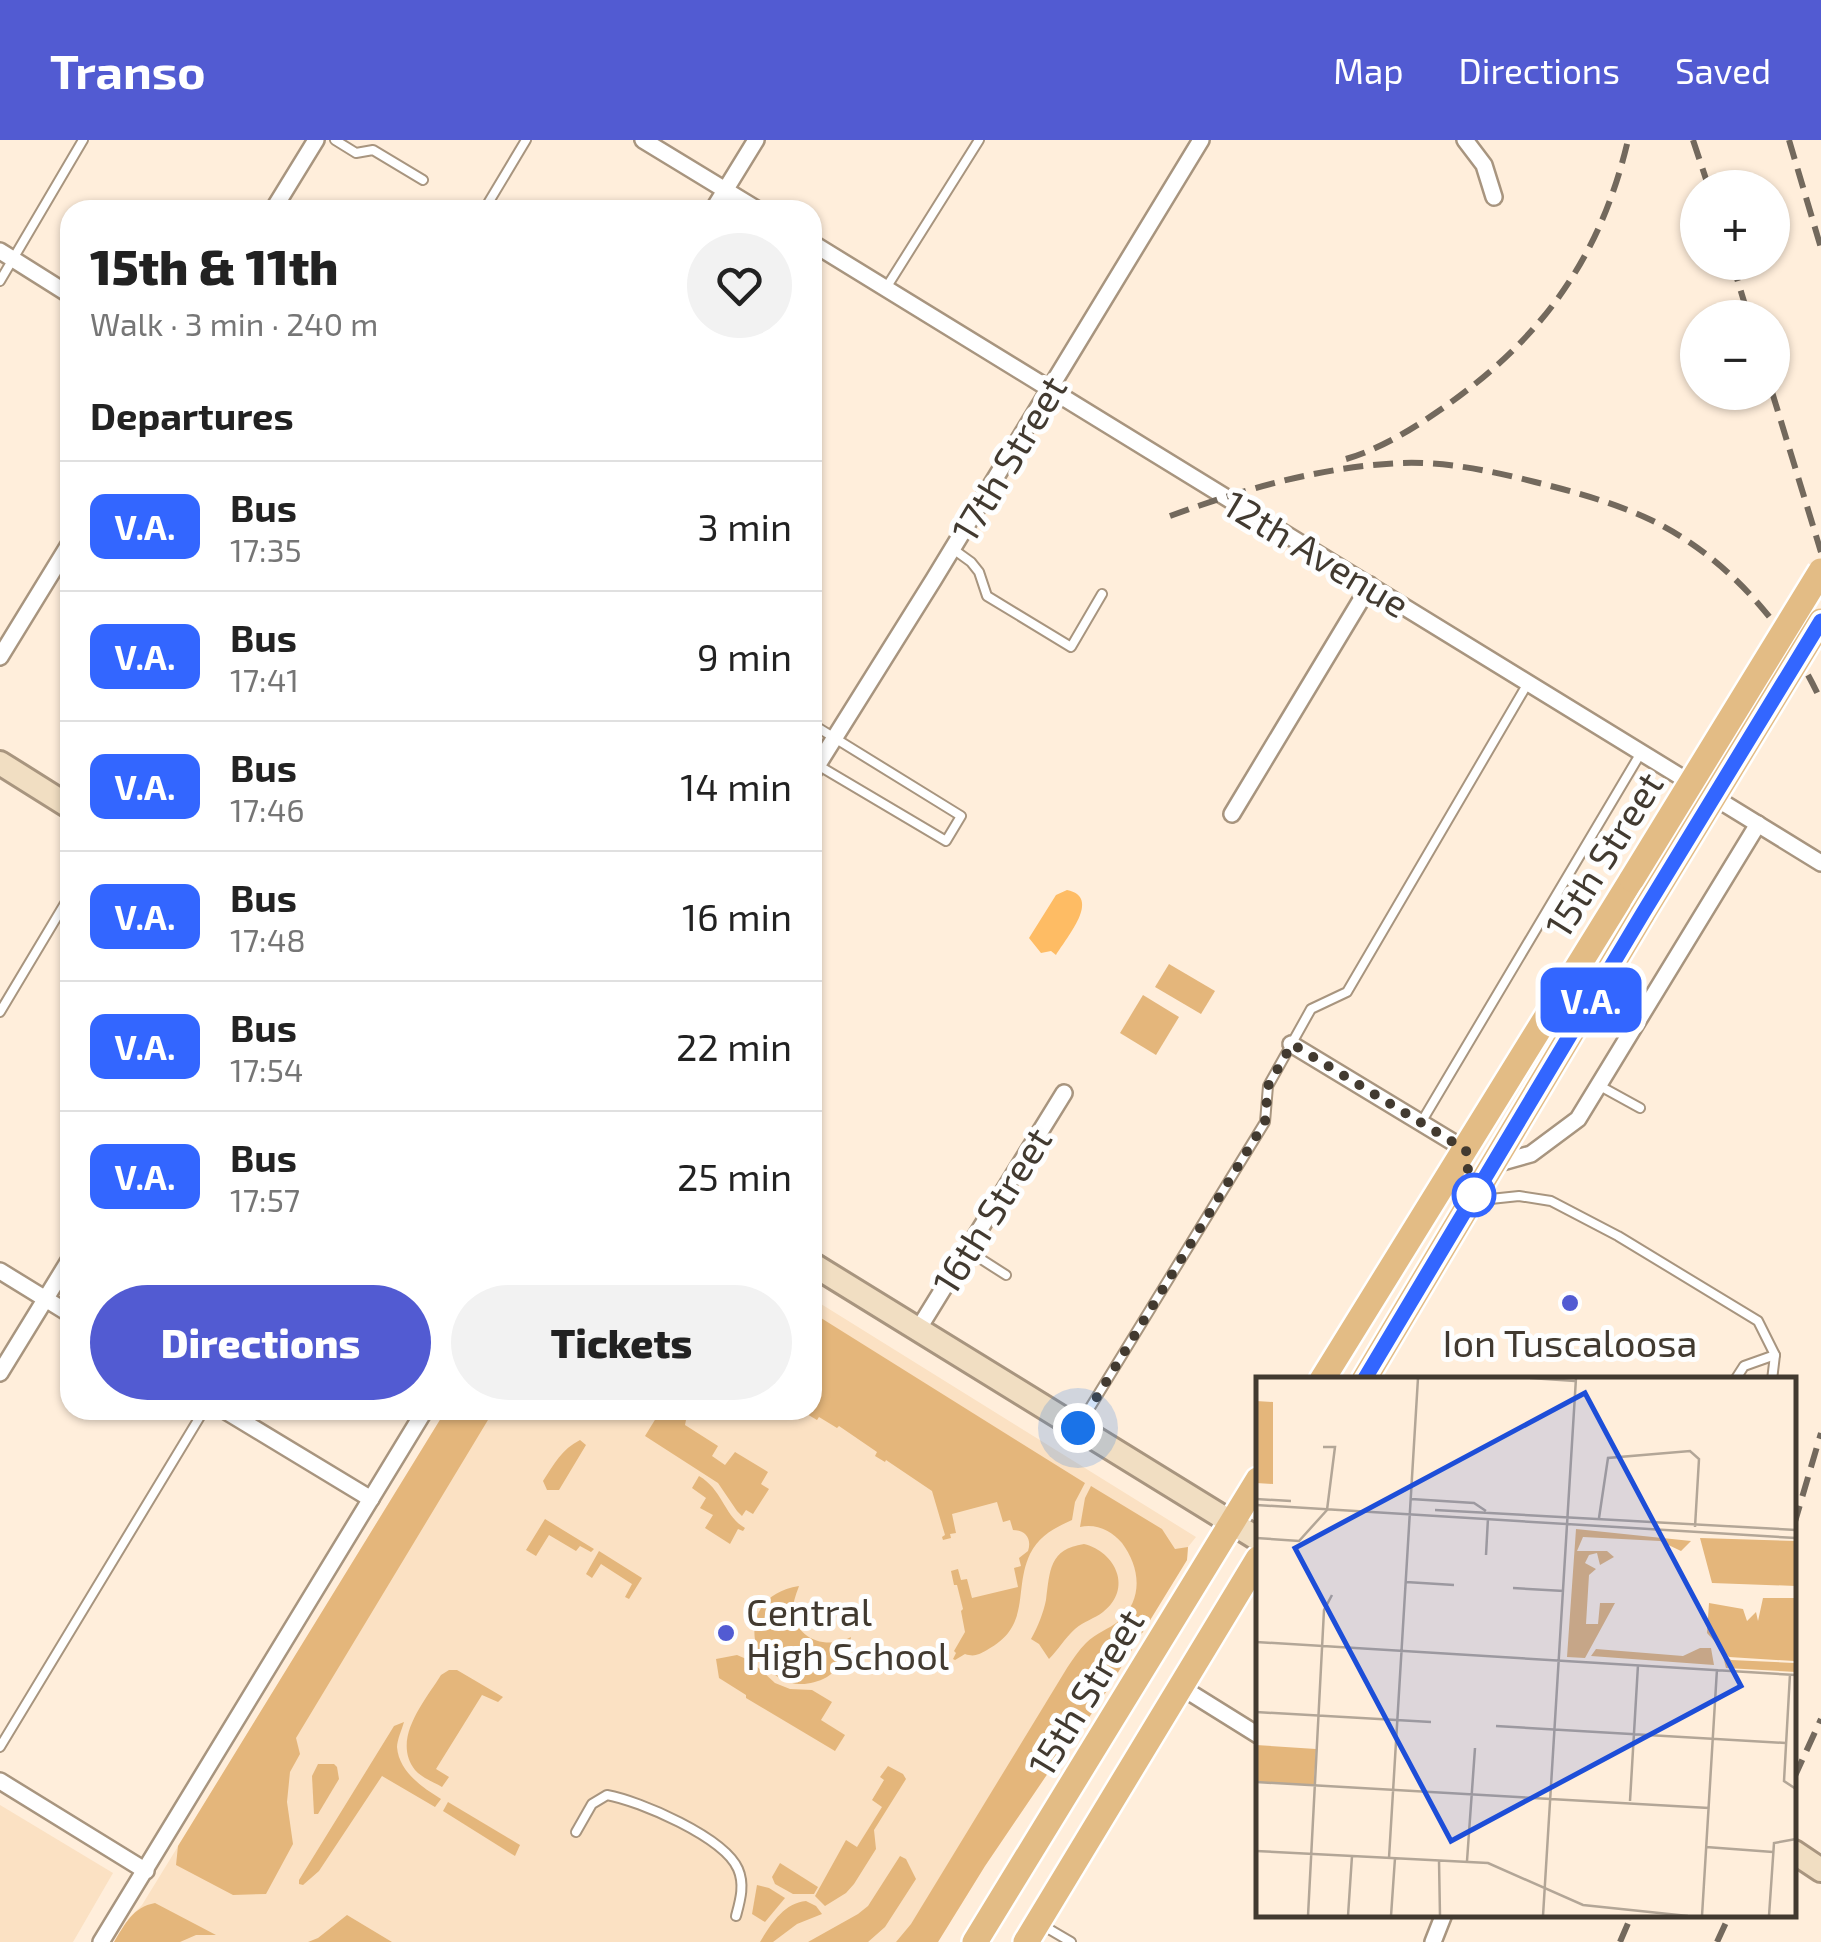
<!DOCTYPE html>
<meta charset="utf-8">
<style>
body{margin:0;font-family:"Exo 2",sans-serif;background:#f2f2f2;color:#222;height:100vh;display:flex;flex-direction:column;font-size:38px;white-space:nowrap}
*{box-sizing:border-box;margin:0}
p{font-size:32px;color:#767676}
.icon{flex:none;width:55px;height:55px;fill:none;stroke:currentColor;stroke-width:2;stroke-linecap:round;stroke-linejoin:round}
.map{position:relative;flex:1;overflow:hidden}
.details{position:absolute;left:60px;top:60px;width:762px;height:1220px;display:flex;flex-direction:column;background:#fff;border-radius:30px;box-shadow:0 2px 8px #0004}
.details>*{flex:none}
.badge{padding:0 20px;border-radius:15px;font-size:35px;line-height:65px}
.buttons{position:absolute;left:1680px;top:30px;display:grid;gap:20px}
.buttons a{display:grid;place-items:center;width:110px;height:110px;border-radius:50%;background:#fff;box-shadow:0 2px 8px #0004;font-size:50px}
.you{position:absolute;width:50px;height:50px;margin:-25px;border:8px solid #fff;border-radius:50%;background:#1a73e8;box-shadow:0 0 0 15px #1a73e833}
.map>.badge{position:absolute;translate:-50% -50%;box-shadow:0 0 0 5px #fff}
h2{padding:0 30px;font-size:38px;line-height:90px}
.round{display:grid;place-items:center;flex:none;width:105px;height:105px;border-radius:52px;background:#f2f2f2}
.overview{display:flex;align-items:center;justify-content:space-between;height:170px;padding:0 30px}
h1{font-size:48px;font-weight:800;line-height:75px}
.action{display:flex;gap:20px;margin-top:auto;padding:20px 30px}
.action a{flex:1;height:115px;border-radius:60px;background:#525bd2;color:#fff;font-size:40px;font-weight:800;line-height:115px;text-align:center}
.action a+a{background:#f2f2f2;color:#222}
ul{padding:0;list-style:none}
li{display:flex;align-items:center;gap:30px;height:130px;padding:0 30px;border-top:2px solid #e0e0e0}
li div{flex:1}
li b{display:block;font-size:38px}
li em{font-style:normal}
li .badge{min-width:110px;font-weight:700;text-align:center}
header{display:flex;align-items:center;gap:60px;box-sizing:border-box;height:140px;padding:0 50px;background:#525bd2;color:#fff}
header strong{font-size:48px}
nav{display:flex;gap:55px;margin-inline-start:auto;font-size:35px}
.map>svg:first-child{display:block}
.built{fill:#fbe1c3}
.green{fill:#e4b67b}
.water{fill:#febc64}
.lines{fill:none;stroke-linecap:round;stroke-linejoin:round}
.lane-casing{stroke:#a8957f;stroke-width:12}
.street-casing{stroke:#a8957f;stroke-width:20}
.secondary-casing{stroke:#a8957f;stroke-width:28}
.primary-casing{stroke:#fff;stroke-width:30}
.lane{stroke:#fff;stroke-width:8}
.street{stroke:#fff;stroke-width:15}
.secondary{stroke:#f1dec2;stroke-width:22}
.primary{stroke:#e3bc85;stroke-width:25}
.rail{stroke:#73695d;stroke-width:6;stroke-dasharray:20 10;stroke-linecap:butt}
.primary-bridge-casing{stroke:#fff;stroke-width:30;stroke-linecap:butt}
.primary-bridge{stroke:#e3bc85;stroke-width:25}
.line-casing{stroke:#fff;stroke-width:22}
.line{stroke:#36f;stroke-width:15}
.walk{stroke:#423a30;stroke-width:10;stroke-dasharray:0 18}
.stop-dot{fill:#fff;stroke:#36f;stroke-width:5}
.poi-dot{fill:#525bd2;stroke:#fefefe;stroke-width:4}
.labels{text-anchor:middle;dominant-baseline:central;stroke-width:10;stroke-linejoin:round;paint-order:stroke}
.street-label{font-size:38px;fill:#423a30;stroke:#fefefe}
.poi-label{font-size:38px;fill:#423a30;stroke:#fefefe}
.inset-road{fill:none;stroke:#b3a697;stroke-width:2.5}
.view{fill:#1d4ed8;fill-opacity:0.15;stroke:#1d4ed8;stroke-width:5}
.inset-edge{fill:none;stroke:#423a30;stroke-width:5}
</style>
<header>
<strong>Transo</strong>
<nav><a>Map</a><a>Directions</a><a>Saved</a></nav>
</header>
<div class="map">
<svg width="1821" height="1802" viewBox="0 0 1821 1802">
<rect width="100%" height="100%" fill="#ffeedb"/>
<g class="built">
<path d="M813 1159 1196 1397 1188 1407 1187 1420 1098 1565 1046 1636 985 1726 938 1802H114L130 1777 142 1765 446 1270H812Z"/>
<path d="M0 1665 113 1733 73 1802H0Z"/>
</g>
<g class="green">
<path d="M1169 824 1215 851 1201 874 1155 847Z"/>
<path d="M1143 855 1179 877 1156 915 1120 893Z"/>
<path d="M813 1173 1085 1343 1075 1362 1072 1380C1054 1388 1039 1396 1030 1414 1013 1450 1032 1486 987 1510 978 1515 974 1517 965 1514L955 1520 953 1519 956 1513 954 1511 965 1492 961 1471 963 1469 957 1445H954L951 1431 958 1429 961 1440 967 1439 972 1458 1018 1447 1014 1428 1021 1426 1019 1418 1028 1411C1032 1399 1026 1390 1013 1390L1010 1380 1003 1382 997 1362 952 1374 956 1393 950 1394 951 1398 943 1400 942 1397 945 1395 932 1351 886 1320 885 1322 875 1316 877 1312 839 1286 837 1288 819 1277 817 1280 800 1270H812Z"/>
<path d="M446 1270H494L296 1598 300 1614 290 1632 287 1662 293 1704 266 1754 233 1755 176 1725 178 1706Z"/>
<path d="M661 1270H669L686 1280 685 1285 718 1306 712 1316 725 1325 735 1312 768 1332 761 1344 769 1349 753 1374 746 1370 742 1376 737 1371 718 1343 645 1296Z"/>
<path d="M580 1300 586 1305 559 1350H547L543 1341C554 1324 562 1309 580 1300Z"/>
<path d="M699 1336C723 1350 724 1376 745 1388L743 1391 738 1389 730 1404 705 1388 713 1375 700 1368 706 1358 692 1348Z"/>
<path d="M1091 1346 1162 1389 1175 1409 1188 1407 1187 1420 1098 1565 1046 1636 985 1726 938 1802H896L911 1784 1067 1528C1073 1519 1079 1510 1086 1503 1096 1493 1109 1489 1119 1481 1144 1459 1140 1427 1122 1403 1112 1391 1096 1383 1080 1387L1085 1358Z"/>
<path d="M545 1379 594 1409 591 1412 580 1406 576 1411 549 1395 536 1416 526 1410Z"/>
<path d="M1084 1404C1116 1412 1133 1449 1103 1472 1094 1479 1084 1481 1075 1489 1065 1498 1058 1510 1049 1519L1039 1504 1031 1499C1038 1486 1043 1474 1046 1460 1050 1431 1049 1409 1084 1404Z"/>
<path d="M599 1411 642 1438 629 1459 625 1457 632 1444 601 1424 592 1438 586 1434Z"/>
<path d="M799 1446C797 1452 793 1461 793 1470 795 1500 828 1510 851 1497 849 1513 842 1528 827 1537 761 1573 717 1459 799 1446Z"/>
<path d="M737 1515 751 1521 775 1543 790 1549 812 1550 832 1562 821 1580 845 1595 835 1611 746 1558V1555L719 1538 716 1519Z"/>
<path d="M449 1530H457L503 1557 498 1562 482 1555 436 1629 449 1637 442 1647C434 1642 422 1638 415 1630 391 1599 425 1561 441 1535Z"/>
<path d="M404 1582C402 1589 397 1600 397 1607 399 1632 422 1647 441 1659L435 1667 382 1636 319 1731 303 1745 299 1744V1740L394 1586Z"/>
<path d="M318 1624H334L337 1627 339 1639 318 1674H314L312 1636Z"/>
<path d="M888 1626 903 1634 906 1639 874 1690 876 1709 854 1744 846 1753 825 1766 815 1756 846 1700 857 1707 882 1667 872 1660 884 1640 880 1637Z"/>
<path d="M448 1662 520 1705 515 1716 443 1671Z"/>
<path d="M900 1716 906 1719 916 1739 885 1787 868 1802H808L858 1774 868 1766Z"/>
<path d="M780 1723 818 1747 814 1754H793L775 1744 772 1737Z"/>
<path d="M757 1745 769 1748 785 1758 765 1782 752 1774Z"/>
<path d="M806 1761 816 1766 822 1774 797 1784 773 1802H760C771 1784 784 1763 806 1761Z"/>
<path d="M155 1763 216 1795H196L180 1802H114C125 1784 133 1767 155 1763Z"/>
<path d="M347 1775 392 1802H308L318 1798Z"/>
</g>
<path class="water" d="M1067 750C1102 757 1067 797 1056 815L1051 811 1041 813 1029 798 1056 755Z"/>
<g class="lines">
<g class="lane-casing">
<g id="lane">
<path d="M335 0 356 13 373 10 423 40"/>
<path d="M484 70 526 0"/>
<path d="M0 141 83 0"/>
<path d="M886 148 979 0"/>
<path d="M953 409 971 422 979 432 987 456 1071 507 1102 454"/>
<path d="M812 584 961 676 946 701 816 624"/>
<path d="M0 872 70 755"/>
<path d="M1600 946 1640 968"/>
<path d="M1422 981 1642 611"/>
<path d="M1481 1060 1519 1056 1551 1061 1618 1096 1758 1181 1775 1215 1772 1240"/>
<path d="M967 1110 1006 1135"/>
<path d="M1735 1240 1744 1226 1775 1215"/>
<path d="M1080 1284 1265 982 1268 946 1311 869 1347 852 1528 543"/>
<path d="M0 1607 204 1270"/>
<path d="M576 1692 592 1664 607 1655C640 1661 724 1697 738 1729 745 1745 740 1761 736 1776"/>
<path d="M1042 1785 1071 1802"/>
</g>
</g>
<g class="street-casing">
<g id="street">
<path d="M643 0 758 70"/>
<path d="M1465 0 1484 25 1494 57"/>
<path d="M273 70 316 0"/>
<path d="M713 70 756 0"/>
<path d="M812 103 1821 723"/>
<path d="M0 111 70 155"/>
<path d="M0 517 70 403"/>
<path d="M812 634 934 439 1201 0"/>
<path d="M1232 674 1370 445"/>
<path d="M1291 904 1466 1010"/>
<path d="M1492 1025 1531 1014 1578 979 1758 684"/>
<path d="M0 1131 70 1174"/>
<path d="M919 1188 1064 953"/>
<path d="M0 1233 70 1119"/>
<path d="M224 1270 371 1359"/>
<path d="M1181 1547 1258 1595"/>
<path d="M0 1641 146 1731"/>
<path d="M101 1802 425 1270"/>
<path d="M1433 1802 1444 1774"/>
</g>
</g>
<g class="secondary-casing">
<g id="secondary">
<path d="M0 623 70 667"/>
<path d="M812 1124 1258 1399"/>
<path d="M1794 1712 1821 1730"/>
</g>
</g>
<g class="primary-casing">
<g id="primary">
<path d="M1322 1240 1632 739"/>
<path d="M1364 1240 1643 773"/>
<path d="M975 1802 1258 1340"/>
<path d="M1026 1802 1258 1419"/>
</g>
</g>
<use href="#lane" class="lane"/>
<use href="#street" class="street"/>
<use href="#secondary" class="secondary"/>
<use href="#primary" class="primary"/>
<g class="rail">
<path d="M1693 0 1709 48"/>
<path d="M1789 0 1821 108"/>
<path d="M1732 122 1749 178"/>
<path d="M1772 252 1821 412"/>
<path d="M1346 319C1380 309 1411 290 1440 270 1541 200 1600 119 1628 0"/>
<path d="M1170 376C1244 349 1320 327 1400 323 1444 321 1492 331 1535 342 1575 352 1615 363 1651 380 1726 416 1787 486 1821 561"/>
<path d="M1794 1385 1821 1293"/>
<path d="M1794 1638 1821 1579"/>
<path d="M1620 1802 1632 1774"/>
<path d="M1717 1802 1730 1774"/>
</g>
<g class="primary-bridge-casing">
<g id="primary-bridge">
<path d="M1632 739 1821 431"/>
<path d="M1643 773 1821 481"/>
</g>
</g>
<use href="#primary-bridge" class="primary-bridge"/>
</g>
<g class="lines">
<g class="line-casing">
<path id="line" d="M1364 1240 1643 773 1821 481"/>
</g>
<use href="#line" class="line"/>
<path class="walk" d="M1078 1288 1265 982 1268 946 1292 904 1466 1010 1471 1061 1474 1055"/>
</g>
<circle class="stop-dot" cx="1474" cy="1055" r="20"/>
<g class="poi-dot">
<circle cx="1570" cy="1163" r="10"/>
<circle cx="726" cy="1493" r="10"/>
</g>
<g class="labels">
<g class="street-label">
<text transform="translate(1008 318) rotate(-59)">17th Street</text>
<text transform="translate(1317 413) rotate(31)">12th Avenue</text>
<text transform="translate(1603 714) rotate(-58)">15th Street</text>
<text transform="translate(991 1070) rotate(-58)">16th Street</text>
<text transform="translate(1085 1552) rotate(-59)">15th Street</text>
</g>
<g class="poi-label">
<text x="1570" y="1202">Ion Tuscaloosa</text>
<text x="746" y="1471" text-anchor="start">Central<tspan x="746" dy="44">High School</tspan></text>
</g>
</g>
<g transform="translate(1256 1237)">
<rect width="540" height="540" fill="#ffeedb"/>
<path d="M0 24 17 25V107L0 106ZM320 152 435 164 425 174 404 164 327 160 321 174H351L358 180 344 188 341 176 333 178 329 186 340 192 333 198 330 247H342L344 226H359L329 281 311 280ZM444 161 540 164V209L456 206ZM507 221H540L538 284 473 280 451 256 453 226 487 232 491 244 500 235 502 244ZM444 271H455L458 288 335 279 340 272 427 279ZM466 275 475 283 538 286 540 295 470 291ZM0 368 60 372 58 408 0 405Z" fill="#e4b67b"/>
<path class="inset-road" d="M274 1 319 4M0 122 35 124M155 122 218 126 230 134M0 128 540 161M179 133 540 153M343 141 352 81 434 74 443 82 439 150M0 161 43 164 71 133 79 70H67M230 178 232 141M150 205 198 208M257 211 308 214M0 265 540 298M534 297 528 404 540 412M0 335 175 345M240 349 530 366M0 405 453 431M374 424 382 288M450 470 517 475M0 474 232 486 327 528 432 539M133 481 162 1M183 483 184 539M211 484 219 371M52 539 68 233 76 218M92 539 96 479M135 539 139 481M287 539 320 1M446 539 461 292M513 539 518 466 540 462"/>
<path class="view" d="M329 16 485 309 195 464 39 171Z"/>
<rect width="540" height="540" class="inset-edge"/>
</g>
</svg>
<div class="buttons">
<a>+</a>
<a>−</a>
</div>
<div class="you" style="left:1078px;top:1288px"></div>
<b class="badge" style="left:1591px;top:860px;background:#36f;color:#fff">V.A.</b>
<section class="details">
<div class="overview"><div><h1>15th &amp; 11th</h1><p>Walk · 3 min · 240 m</p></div><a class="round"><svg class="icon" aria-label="heart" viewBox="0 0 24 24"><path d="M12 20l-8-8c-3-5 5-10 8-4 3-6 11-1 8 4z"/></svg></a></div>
<h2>Departures</h2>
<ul>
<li><span class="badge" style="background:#36f;color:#fff">V.A.</span><div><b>Bus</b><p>17:35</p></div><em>3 min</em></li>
<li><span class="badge" style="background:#36f;color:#fff">V.A.</span><div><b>Bus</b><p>17:41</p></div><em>9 min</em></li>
<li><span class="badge" style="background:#36f;color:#fff">V.A.</span><div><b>Bus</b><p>17:46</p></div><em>14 min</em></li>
<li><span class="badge" style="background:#36f;color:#fff">V.A.</span><div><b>Bus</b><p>17:48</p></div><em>16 min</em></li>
<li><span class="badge" style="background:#36f;color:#fff">V.A.</span><div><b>Bus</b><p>17:54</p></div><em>22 min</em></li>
<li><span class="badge" style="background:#36f;color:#fff">V.A.</span><div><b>Bus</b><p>17:57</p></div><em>25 min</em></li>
</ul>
<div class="action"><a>Directions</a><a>Tickets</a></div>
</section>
</div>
